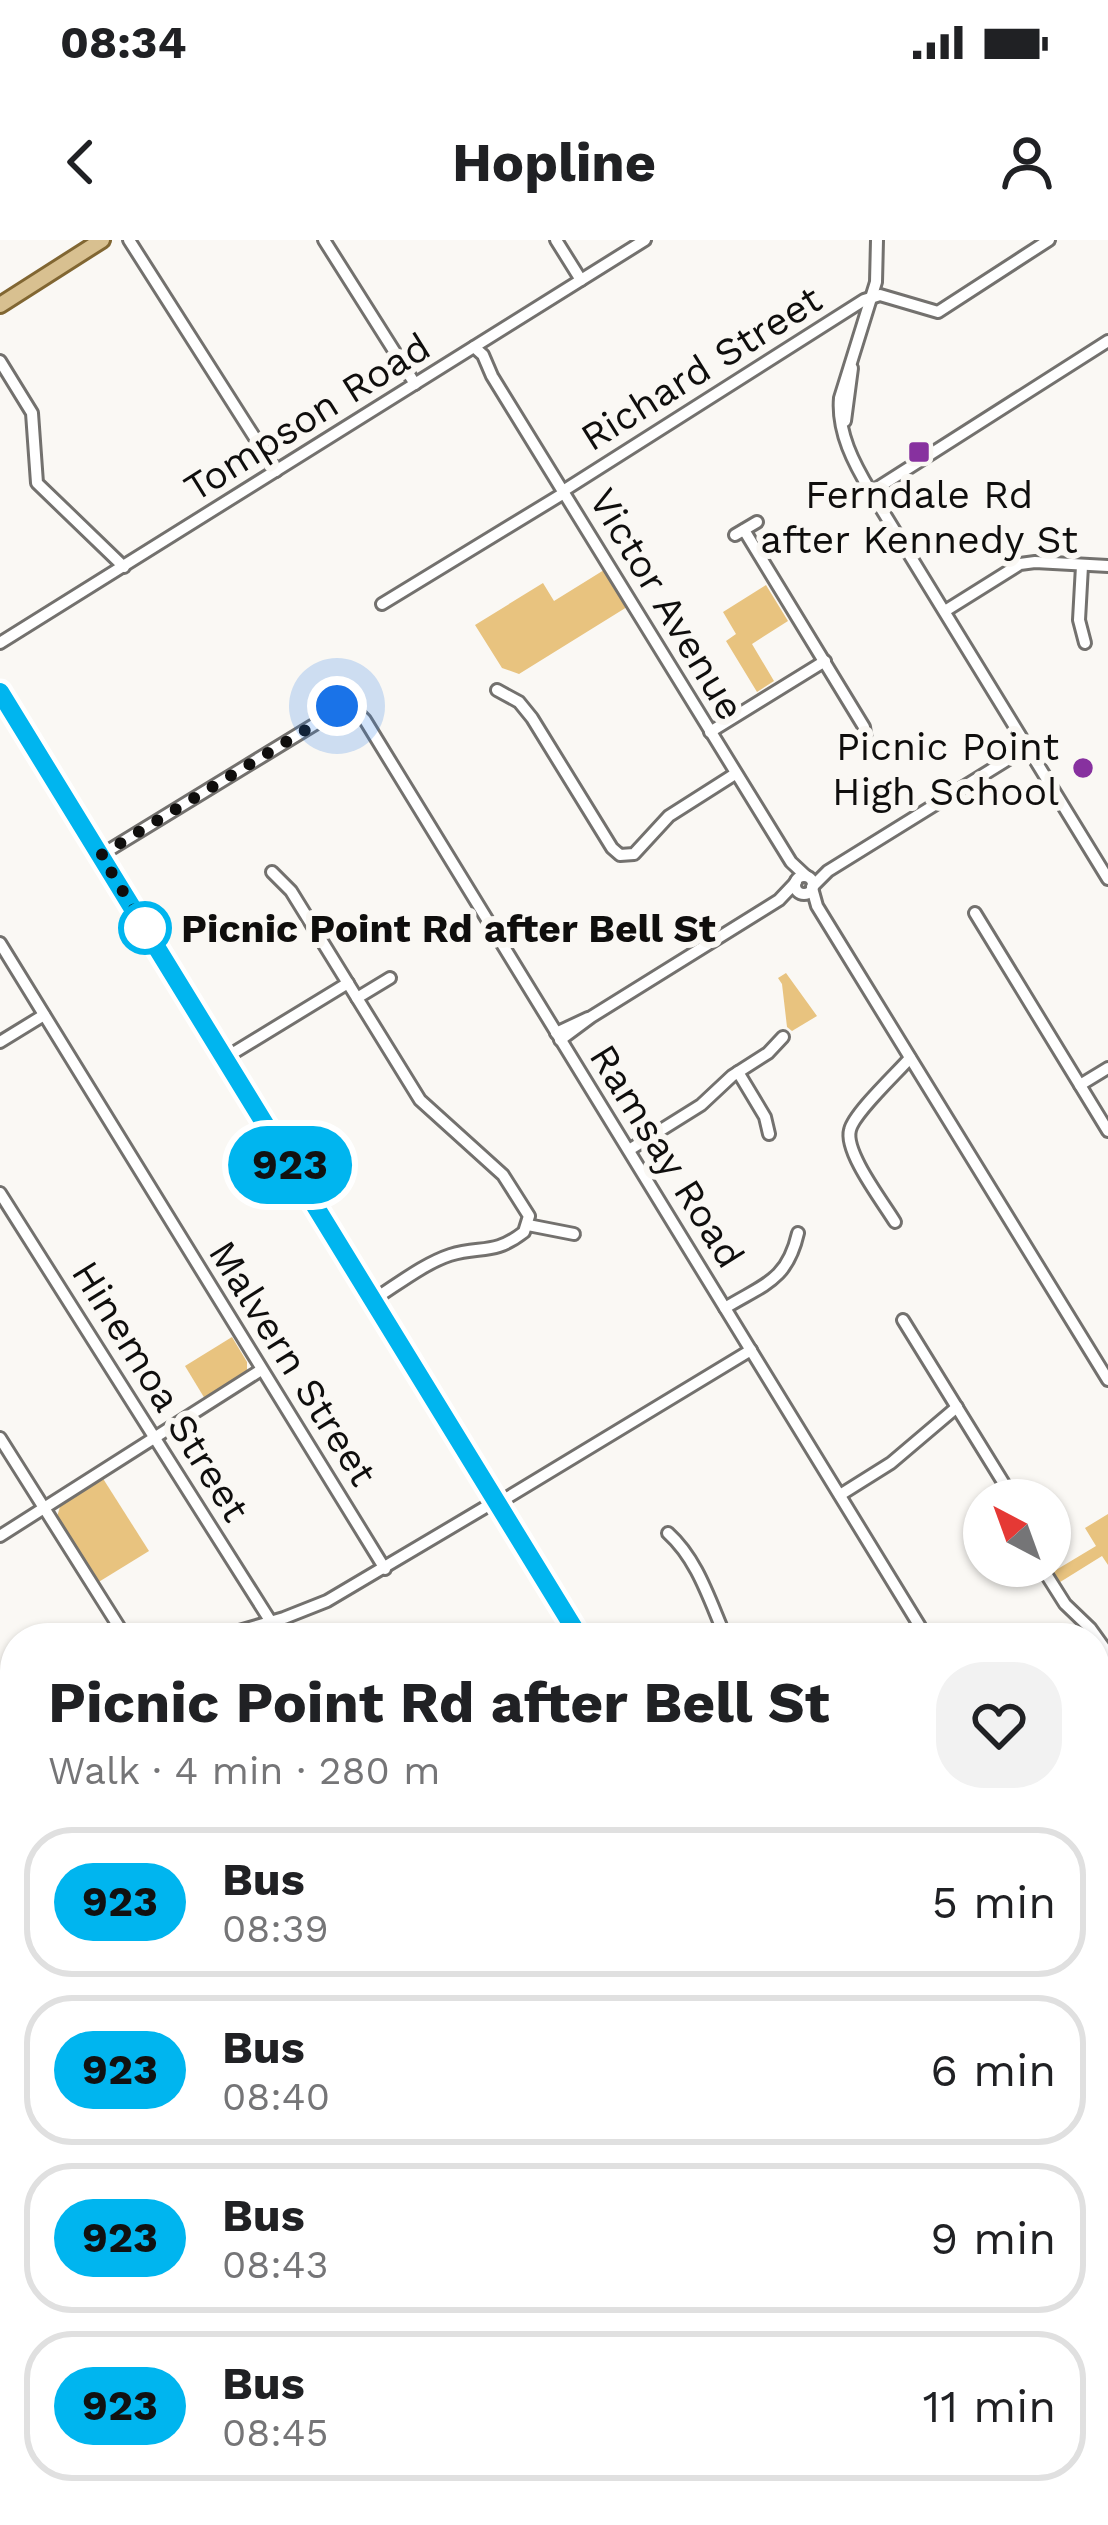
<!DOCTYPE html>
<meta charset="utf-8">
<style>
body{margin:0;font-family:"Work Sans",sans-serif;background:#f2f2f2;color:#202124;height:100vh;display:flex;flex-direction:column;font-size:45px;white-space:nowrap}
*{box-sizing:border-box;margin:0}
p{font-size:39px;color:#757577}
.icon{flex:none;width:66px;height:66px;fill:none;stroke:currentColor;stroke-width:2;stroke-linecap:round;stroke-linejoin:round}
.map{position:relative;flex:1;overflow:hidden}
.panel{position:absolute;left:0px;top:1383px;width:1110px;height:903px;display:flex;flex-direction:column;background:#fff;border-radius:48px 48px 0 0;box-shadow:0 3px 9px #0004}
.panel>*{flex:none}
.badge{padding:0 24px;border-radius:39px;font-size:42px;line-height:78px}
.needle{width:78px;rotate:319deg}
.fabs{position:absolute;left:963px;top:1239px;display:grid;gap:24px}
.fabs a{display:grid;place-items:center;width:108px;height:108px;border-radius:50%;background:#fff;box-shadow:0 3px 9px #0004;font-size:60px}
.you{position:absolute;width:60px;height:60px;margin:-30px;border:9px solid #fff;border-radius:50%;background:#1a73e8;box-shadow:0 0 0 18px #1a73e833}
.map>.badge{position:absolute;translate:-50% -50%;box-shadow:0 0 0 6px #fff}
.round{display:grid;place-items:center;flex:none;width:126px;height:126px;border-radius:48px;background:#f2f2f2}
.overview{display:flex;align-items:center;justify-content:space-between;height:204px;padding:0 48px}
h1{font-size:57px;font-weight:700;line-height:90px}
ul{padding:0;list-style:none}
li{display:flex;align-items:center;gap:36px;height:150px;margin:0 24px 18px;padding:0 24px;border:6px solid #e0e0e0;border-radius:48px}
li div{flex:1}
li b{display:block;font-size:45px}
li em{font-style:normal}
li .badge{min-width:132px;font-weight:700;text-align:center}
.status{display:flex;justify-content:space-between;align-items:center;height:84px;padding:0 60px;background:#fff;direction:ltr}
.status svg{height:33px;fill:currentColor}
header{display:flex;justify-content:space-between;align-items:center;height:156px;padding:0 48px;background:#fff;font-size:54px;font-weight:700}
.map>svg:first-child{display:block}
.green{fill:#e8c37f}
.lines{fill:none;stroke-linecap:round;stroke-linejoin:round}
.minor-casing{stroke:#73716e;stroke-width:16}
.major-casing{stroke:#816632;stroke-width:20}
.minor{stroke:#fff;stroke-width:10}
.major{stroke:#d8c090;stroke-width:14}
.line-casing{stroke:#fff;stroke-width:27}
.line{stroke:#00b5ef;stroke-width:18}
.walk{stroke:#0f0e0d;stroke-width:12;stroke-dasharray:0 21.6}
.poi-dot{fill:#87319f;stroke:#faf8f4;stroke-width:4.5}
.stop-dot{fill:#fff;stroke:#00b5ef;stroke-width:6}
.labels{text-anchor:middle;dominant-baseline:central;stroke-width:12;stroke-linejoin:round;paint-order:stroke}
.street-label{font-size:39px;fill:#0f0e0d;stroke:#faf8f4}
.poi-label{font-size:39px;fill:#0f0e0d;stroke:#faf8f4}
.stop-label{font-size:39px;font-weight:bold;fill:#0f0e0d;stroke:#faf8f4;text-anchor:start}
</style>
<div class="status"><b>08:34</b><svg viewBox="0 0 49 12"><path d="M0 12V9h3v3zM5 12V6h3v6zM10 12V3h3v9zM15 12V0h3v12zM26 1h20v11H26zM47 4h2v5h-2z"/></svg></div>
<header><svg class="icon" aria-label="back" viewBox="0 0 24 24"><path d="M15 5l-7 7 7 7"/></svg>Hopline<svg class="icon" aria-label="person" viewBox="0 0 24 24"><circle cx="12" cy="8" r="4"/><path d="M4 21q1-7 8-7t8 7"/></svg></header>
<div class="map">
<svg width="1108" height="2285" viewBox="0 0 1108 2285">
<rect width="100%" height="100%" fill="#faf8f4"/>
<g class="green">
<path d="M604 330 627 367 519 434 502 428 475 385 543 343 554 361Z"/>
<path d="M766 345 788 381 752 404 774 441 757 452 726 401 736 394 723 372Z"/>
<path d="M786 733 817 776 792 791 787 787 782 744 778 738Z"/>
<path d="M232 1097 247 1122V1132L205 1159 185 1126Z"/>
<path d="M102 1237 149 1311 97 1343 57 1277 61 1263Z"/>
<path d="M1108 1274V1325L1102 1316 1057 1344 1051 1333 1096 1306 1085 1288Z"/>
<path d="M98 2271H180L179 2285H96Z"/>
<path d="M374 2271H453L466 2279 504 2285H372Z"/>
<path d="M669 2271H872L881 2285H602Z"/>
</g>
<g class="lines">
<g class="minor-casing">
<g id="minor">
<path d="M129 0 276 231"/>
<path d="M324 0 415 144"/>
<path d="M556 0 581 40"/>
<path d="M877 0 876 42 840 158C837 192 854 224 871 252L1108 639"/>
<path d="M474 107 483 115 492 136 791 622 806 636"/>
<path d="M0 121 32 173 37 243 124 327"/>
<path d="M845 181 852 128"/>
<path d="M563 251 864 60 880 55 938 72 1049 0"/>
<path d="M871 252 1108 101"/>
<path d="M744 290 864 487 866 500"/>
<path d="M735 295 757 282"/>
<path d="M1082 326 1079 380 1085 403"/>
<path d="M382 364 564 253"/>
<path d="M945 371 1020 324 1035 322 1108 326"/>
<path d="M0 403 645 0"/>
<path d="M497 450 519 462 532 478 612 608 620 615 634 614 669 576 735 534"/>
<path d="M0 451 580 1398"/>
<path d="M353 468 365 480 927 1398"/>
<path d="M710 492 825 421"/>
<path d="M101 615 330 475 332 469 345 464 353 468"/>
<path d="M272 632 291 651 420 860 503 935 529 976 524 992C493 1016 481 1005 450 1015 423 1024 397 1045 373 1060"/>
<circle cx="804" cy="645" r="9"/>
<path d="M812 647 828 631 1028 507"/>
<path d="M812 648 817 666 1108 1140"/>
<path d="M975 673 1108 891"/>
<path d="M0 703 385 1329"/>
<path d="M357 758 390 738"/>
<path d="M556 793 588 778"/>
<path d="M560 800 591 777 779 660 796 642"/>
<path d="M0 802 44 775"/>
<path d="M225 818 348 743"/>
<path d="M738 832 765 877 769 894"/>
<path d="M1080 845 1108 828"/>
<path d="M629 910 701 865 732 836 768 813 783 797"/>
<path d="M0 953 271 1382"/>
<path d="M895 982C883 962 844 912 850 890 854 873 897 833 910 818"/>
<path d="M528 985 574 994"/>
<path d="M725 1068C764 1044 787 1041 798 993"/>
<path d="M903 1080 1014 1260"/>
<path d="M0 1198 126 1398"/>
<path d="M840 1255 891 1223 957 1167"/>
<path d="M668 1293C698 1320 710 1362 726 1398"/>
<path d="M0 1296 261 1130"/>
<path d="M1041 1326 1065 1364 1090 1388 1108 1413"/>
<path d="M215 1398 284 1378 327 1361 489 1265 505 1259 751 1110"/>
<path d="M0 1452 15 1475"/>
<path d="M1095 1606 1108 1598"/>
<path d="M0 1717 15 1708"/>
<path d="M1099 1753 1108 1742"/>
<path d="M1095 1855 1108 1847"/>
<path d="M0 1883 15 1873"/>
<path d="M1095 1988 1108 1981"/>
<path d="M0 2220 15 2222"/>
</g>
</g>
<g class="major-casing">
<g id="major">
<path d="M0 65 102 0"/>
<path d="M0 2032 15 2034"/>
<path d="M1095 2167 1108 2174"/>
<path d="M474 2271C521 2284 566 2282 612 2271"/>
</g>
</g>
<use href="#minor" class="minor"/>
<use href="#major" class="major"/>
</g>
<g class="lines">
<g class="line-casing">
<path id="line" d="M0 452 580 1398"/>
</g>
<use href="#line" class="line"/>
<path class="walk" d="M145 688 101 615 330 475 332 469 337 466"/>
</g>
<g class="poi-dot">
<rect x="907" y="200" width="24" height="24" rx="6"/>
<circle cx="1083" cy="528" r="12"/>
</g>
<circle class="stop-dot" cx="145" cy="688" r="24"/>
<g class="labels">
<g class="street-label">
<text transform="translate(701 128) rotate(-32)">Richard Street</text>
<text transform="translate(307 177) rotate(-32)">Tompson Road</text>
<text transform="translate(667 364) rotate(59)">Victor Avenue</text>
<text transform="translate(667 916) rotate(58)">Ramsay Road</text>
<text transform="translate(293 1123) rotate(58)">Malvern Street</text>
<text transform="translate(161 1151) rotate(58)">Hinemoa Street</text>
</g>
<g class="poi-label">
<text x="919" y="254">Ferndale Rd<tspan x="919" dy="45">after Kennedy St</tspan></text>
<text x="1059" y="506" text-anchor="end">Picnic Point<tspan x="1059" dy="45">High School</tspan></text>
</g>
<g class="stop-label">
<text x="181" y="688">Picnic Point Rd after Bell St</text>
</g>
</g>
</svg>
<div class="fabs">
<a><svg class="needle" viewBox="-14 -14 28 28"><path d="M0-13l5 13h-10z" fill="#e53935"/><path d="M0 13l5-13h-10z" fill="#757577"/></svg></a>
</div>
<div class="you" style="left:337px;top:466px"></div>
<b class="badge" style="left:290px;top:925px;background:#00b5ef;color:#111">923</b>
<section class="panel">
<div class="overview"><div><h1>Picnic Point Rd after Bell St</h1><p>Walk · 4 min · 280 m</p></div><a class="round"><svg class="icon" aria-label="heart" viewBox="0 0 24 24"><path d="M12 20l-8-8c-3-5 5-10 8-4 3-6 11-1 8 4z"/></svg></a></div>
<ul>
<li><span class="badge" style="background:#00b5ef;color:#111">923</span><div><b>Bus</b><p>08:39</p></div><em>5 min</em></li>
<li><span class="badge" style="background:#00b5ef;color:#111">923</span><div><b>Bus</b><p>08:40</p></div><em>6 min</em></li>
<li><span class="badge" style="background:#00b5ef;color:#111">923</span><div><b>Bus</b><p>08:43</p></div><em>9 min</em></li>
<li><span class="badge" style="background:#00b5ef;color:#111">923</span><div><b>Bus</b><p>08:45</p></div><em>11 min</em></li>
</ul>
</section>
</div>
